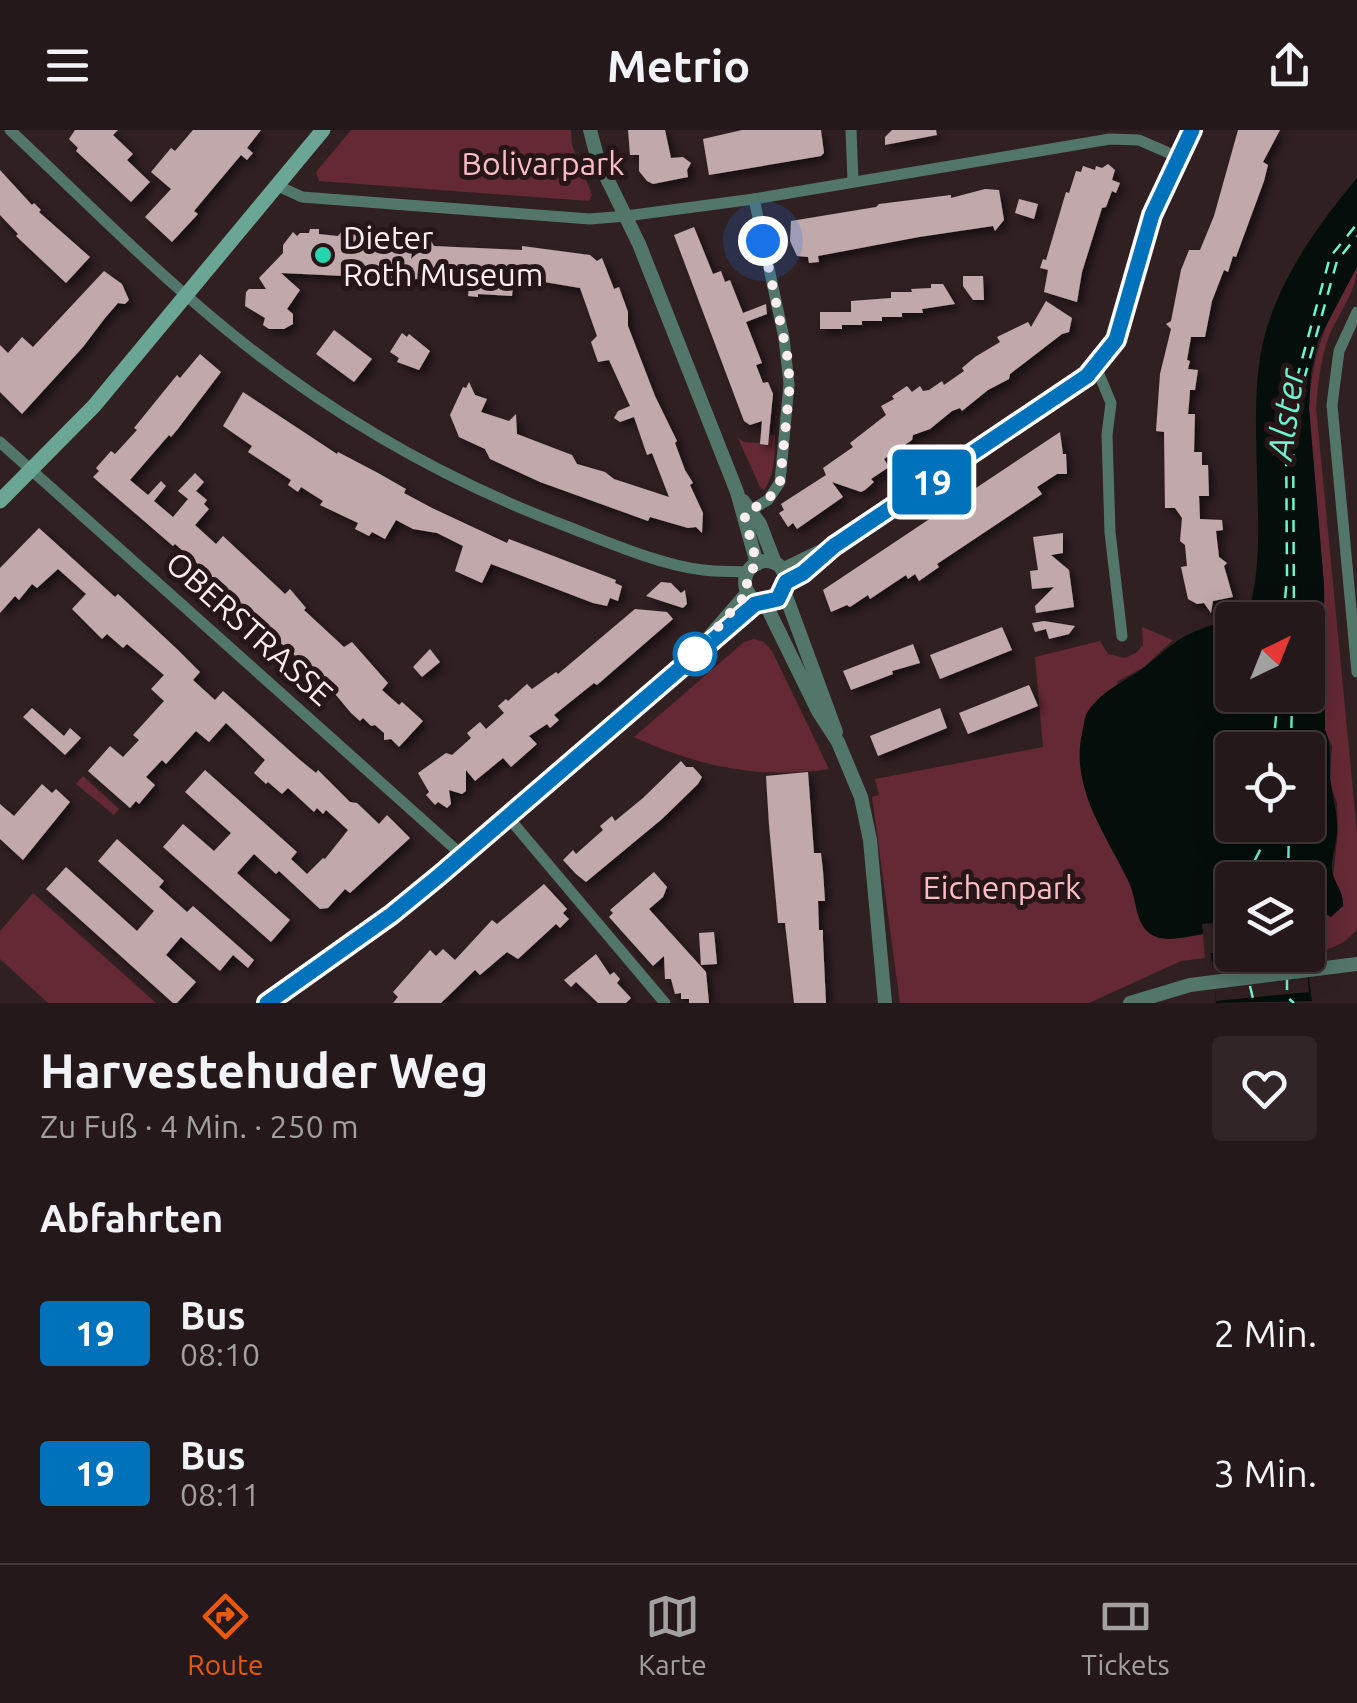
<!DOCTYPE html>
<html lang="de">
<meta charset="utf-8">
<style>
body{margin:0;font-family:Ubuntu,sans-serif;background:#312527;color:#f1f3f6;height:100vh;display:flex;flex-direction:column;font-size:38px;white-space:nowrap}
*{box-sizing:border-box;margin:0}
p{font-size:32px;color:#a3a0a2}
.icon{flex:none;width:55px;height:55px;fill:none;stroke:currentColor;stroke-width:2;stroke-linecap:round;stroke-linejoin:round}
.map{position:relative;height:873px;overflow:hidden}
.details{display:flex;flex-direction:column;background:#25181a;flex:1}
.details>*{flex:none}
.badge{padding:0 20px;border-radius:8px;font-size:35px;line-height:65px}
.needle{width:65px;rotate:43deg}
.buttons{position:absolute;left:1215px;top:472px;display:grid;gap:20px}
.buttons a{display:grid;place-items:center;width:110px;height:110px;border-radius:10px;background:#25181a;box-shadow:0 5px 25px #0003,0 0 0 2px #423739;font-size:50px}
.you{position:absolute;width:50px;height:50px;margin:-25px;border:8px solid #fff;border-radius:50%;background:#1a73e8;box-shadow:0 0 0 15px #1a73e833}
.map>.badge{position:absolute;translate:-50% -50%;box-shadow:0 0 0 5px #fff}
h2{padding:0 40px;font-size:38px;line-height:90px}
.round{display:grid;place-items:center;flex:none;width:105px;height:105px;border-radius:10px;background:#312527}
.head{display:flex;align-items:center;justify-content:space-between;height:170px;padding:0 40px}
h1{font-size:48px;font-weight:700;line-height:75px}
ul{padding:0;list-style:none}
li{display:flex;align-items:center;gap:30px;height:140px;padding:0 40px}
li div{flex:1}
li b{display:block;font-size:38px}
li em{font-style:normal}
li .badge{min-width:110px;font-weight:700;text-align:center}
header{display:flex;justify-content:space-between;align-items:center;height:130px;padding:0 40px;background:#25181a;font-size:45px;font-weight:700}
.menu{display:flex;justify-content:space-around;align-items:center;height:140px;border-top:2px solid #423739;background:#25181a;font-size:28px;color:#a3a0a2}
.menu a{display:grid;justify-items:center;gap:5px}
.menu .selected{color:#ea580c}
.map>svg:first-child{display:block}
.green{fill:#642934}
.water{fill:#040f0b;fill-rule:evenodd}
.pier{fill:#312022}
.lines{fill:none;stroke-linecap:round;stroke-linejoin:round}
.ferry{stroke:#70f3cf;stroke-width:2.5;stroke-dasharray:12 10;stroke-linecap:butt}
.building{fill:#c0a8ab;filter:url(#shadow)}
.minor{stroke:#53766b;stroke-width:11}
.tertiary{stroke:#53766b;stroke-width:14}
.secondary{stroke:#6ba593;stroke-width:15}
.line-casing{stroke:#fff;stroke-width:22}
.line{stroke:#0072bc;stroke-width:15}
.walk{stroke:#fbeef0;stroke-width:10;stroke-dasharray:0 18}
.poi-dot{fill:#26d5ae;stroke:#271618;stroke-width:4}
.stop-dot{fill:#fff;stroke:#0072bc;stroke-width:5}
.labels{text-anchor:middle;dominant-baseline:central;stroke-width:10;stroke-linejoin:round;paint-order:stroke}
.park-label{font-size:32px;fill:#febcc4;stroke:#271618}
.poi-label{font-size:32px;fill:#fbeef0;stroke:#271618;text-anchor:start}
.street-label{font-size:32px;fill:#fbeef0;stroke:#271618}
.water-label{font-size:35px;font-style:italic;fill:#70f3cf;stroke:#271618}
</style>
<header><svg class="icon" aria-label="menu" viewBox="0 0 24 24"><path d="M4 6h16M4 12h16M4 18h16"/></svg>Metrio<svg class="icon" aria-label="share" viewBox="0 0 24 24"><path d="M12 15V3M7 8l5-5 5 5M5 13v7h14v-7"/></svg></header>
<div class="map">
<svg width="1357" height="873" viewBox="0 0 1357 873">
<defs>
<filter id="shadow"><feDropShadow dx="4.5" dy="4.5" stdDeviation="5" flood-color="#0009"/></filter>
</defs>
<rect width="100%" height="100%" fill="#312022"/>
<g class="green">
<path d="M351 0H571L572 15 592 65 589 71 319 51 316 42Z"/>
<path d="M1357 137C1357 163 1335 187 1327 212 1320 233 1318 255 1316 277L1357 702V799C1344 816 1328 820 1308 823V774L1320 784 1333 746 1338 702 1337 673 1330 653 1332 616 1325 600 1324 455 1309 278C1312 220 1328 186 1357 137Z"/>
<path d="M769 305H775C775 324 775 345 764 360L760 357 738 308 744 312 758 313Z"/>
<path d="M1142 497 1173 510 1144 537 1118 551 1086 664 1130 755 1141 790 1145 798 1158 808 1203 804 1205 828 1181 831 1089 873H900L872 667 879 665 875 649 1043 617 1035 527 1100 511 1108 524 1125 528 1136 523 1143 515Z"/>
<path d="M754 509 764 512 772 521 829 639C761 650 696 636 634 607L744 512Z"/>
<path d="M83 646 119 679 114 685 76 654Z"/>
<path d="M33 763 156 873H48L0 829V801Z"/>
</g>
<path class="water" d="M1357 48V137L1318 211 1311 243 1309 278 1324 455 1325 600C1334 620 1327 634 1331 654 1333 670 1338 684 1337 701 1337 714 1331 727 1332 740 1334 754 1344 761 1343 776L1331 787 1308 774V750H1232V825H1306L1312 871 1216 873 1211 823H1216L1213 793 1202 794 1203 804C1190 806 1169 812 1157 807 1135 800 1137 771 1130 754 1107 706 1070 659 1082 603 1084 596 1084 587 1088 581 1102 561 1123 552 1142 539 1171 517 1176 506 1213 495L1227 500 1232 507V565H1308V490H1246C1262 442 1258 395 1257 345 1256 304 1254 262 1261 222 1273 157 1316 97 1357 48ZM1232 620H1308V695H1232Z"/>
<path class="pier" d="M1285 825H1306L1309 862 1216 871 1212 832Z"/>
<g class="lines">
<g class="ferry">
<path d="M1283 490 1287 448 1286 288 1330 127 1357 94"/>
<path d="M1294 490 1293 289 1337 131 1357 106"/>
<path d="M1273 620 1278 565"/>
<path d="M1291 620 1292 565"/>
<path d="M1245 750 1266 708 1267 695"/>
<path d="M1288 750 1289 695"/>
<path d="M1232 775 1215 810 1232 818"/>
<path d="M1242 825 1247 843"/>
<path d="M1287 835V825"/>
<path d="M1287 848V867L1294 873"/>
<path d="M1250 856 1254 873"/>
</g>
</g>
<g class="building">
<path d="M75 0H118L113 5 133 24 127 30 150 52 131 72 76 21 78 18 69 9Z"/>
<path d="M193 0H261L247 18 253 23 247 30 241 25 194 81 198 84 172 112 145 87 171 59 151 42 171 18 175 21Z"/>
<path d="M628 0H665L671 28 683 27 691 33 687 40 688 47 653 54 647 51 639 41V25H630Z"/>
<path d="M742 0H821L824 23 821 26 709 45 703 9Z"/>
<path d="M892 0H936L937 5 885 15V7Z"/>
<path d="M1238 0H1280L1263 32 1268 35 1264 51 1236 127 1233 126 1228 142 1224 140 1212 171 1205 207H1191L1187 230 1190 231 1188 239 1198 240 1195 260H1190L1189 274 1188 284H1195L1194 322H1202V335H1208L1209 366H1199L1200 389 1222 390 1223 400 1216 401 1219 427 1227 433 1224 436 1233 467 1213 471 1211 483 1204 473 1197 474 1188 469 1181 437 1187 436 1185 415 1180 411 1182 388 1175 378H1165L1164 302 1156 301 1160 244 1171 199 1166 194 1171 191 1181 140 1189 120H1200L1214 86Z"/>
<path d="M1108 34 1115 40 1112 50 1120 53 1116 63 1112 61 1106 77 1102 78 1082 142 1077 172 1044 162 1048 140 1040 138 1043 129 1046 130 1066 62 1069 63 1076 41 1081 42 1083 36 1095 40 1096 36 1102 38Z"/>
<path d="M0 40 32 75 34 73 41 80 39 82 90 127 66 153 16 106 18 104 0 85Z"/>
<path d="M985 59 999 60 1004 90 995 101 993 96 919 107 818 126 819 132 809 133 808 127 797 126 790 111 791 91 876 77 879 74 951 65V68Z"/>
<path d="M1019 69 1038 74 1034 89 1015 83Z"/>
<path d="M694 97 713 144 721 141 725 152 730 150 743 183 766 174 767 184 746 192 762 233 756 235 763 253 768 252 773 264 768 315 760 314 762 291 750 295 744 291 674 105Z"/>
<path d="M310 99H319V104L338 106 342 101 351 100 381 103V112L413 115 411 129 431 111 434 116 522 120V116L590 125 597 131 602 128 614 159 619 157 628 182V196L655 266 677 311 675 313 685 340 693 353 690 355 703 383 702 403 696 397 688 398 650 387 648 391 540 352 490 329 485 319 459 307 450 285 463 257 466 258 469 252 475 265 487 269 481 282 509 291 516 284 517 304 572 325 577 334 605 342 614 349 669 367 652 323 647 325 634 287 620 292 614 288 618 281 630 276 609 230 598 232 591 212 597 206 580 158 544 152 545 147 526 146 514 147 512 166 478 164V167L468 166 469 158 461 157V154L417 149 395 152 366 147 281 143 300 160 287 179 293 184V194L284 199H269L263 195 265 188 245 176 246 162 249 159H266L259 148 283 123V115L293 102 297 106 300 103H309Z"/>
<path d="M104 141 122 154 129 170 125 174 118 173 105 188 83 217 22 284 0 262V215L8 223 22 207 33 217Z"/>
<path d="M963 146H983L984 170H973L963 156Z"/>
<path d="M931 154H943L955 174 922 179 923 183H902V187H882V191H862V195H842V199H820V182H851V171L891 168V162H912L911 159 931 158Z"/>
<path d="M1046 171 1072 188 1069 202 1062 204 1010 244 1009 249 988 260 962 281 960 278 952 281 930 299 913 305 912 310 884 329 889 337 871 349 874 352 865 360 861 362 832 352 843 367 797 399 793 393 788 397 779 383 784 380 781 374 826 345 823 338 853 317 850 313 886 285 881 276 894 269 892 266 907 256 912 262 920 256 923 261 929 260 942 251 944 255 964 241 962 238 975 227 1000 212 997 207 1028 192 1031 197Z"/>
<path d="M334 200 372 229 354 252 316 224Z"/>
<path d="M402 203 407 207 409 204 430 221 419 240 397 232 399 228 390 222Z"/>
<path d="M200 224 221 242 177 300 171 307 169 305 130 350 148 365 161 351 166 356 154 371 173 387 188 369 178 361 195 343 204 352 196 361 207 370 204 374 209 379 195 395 216 414 223 406 285 464 290 459 306 478 304 480 344 517 352 512 388 553 382 560 399 575 402 572 423 591 399 617 391 609 384 610V603L375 595 371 596 363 588 360 591 351 583 326 553 266 500 268 497 246 476 241 477 237 469 230 462 225 463 222 455 213 447 209 448 206 441 175 414 173 416 93 347 99 341 96 338 111 321 115 324 137 300 134 298 177 245 180 248Z"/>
<path d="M243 262 337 324 338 322 378 343 406 359 404 363 432 378 507 413 509 409 616 450 615 453 622 456 618 471 610 468 607 476 593 473 491 434 482 453 455 441 463 416 437 403 413 399 396 390 385 409 372 402 369 406 355 399 358 393 320 375 323 371 301 357 298 362 288 355 291 350 248 322 252 316 223 296Z"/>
<path d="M1060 302 1063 324H1066L1067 344H1057L1037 357 1042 364 937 434 939 437 919 451 915 444 908 449 906 445 870 469 868 465 850 477 847 475 831 482 823 460Z"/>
<path d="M39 398 115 467 118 464 177 519 200 542 193 550 215 570 223 561 300 630 316 643 318 640 350 672 357 673 379 694 387 685 410 708 350 763 345 759 328 778 320 779 279 741 276 744 254 724 237 743 290 790 271 812 163 717 183 694 214 721 231 703 185 662 205 640 297 722 291 729 307 744 323 728 325 729 348 700 326 680 323 684 317 678 314 682 288 658 282 664 268 652 266 654 254 643 265 630 226 593 209 612 196 601 166 634 162 630 146 647 155 655 139 674 136 671 130 678 88 641 110 616 123 627 139 610 133 605 164 571 151 559 164 545 127 514 123 518 107 504 102 509 72 479 86 464 58 439 37 458 32 454 19 470 15 466 0 483V438Z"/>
<path d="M1063 403V423L1051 425 1069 440 1074 477 1036 483 1035 476 1054 457 1032 459 1030 441 1038 440 1033 407Z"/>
<path d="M661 452 671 453 681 463 685 460 687 474 683 478 646 466Z"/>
<path d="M635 479 667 482 673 489 597 555 594 553 554 585 559 590 550 598 547 594 529 606 537 614 511 637 503 628 475 651 466 640V661L462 664 449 660 451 674 447 678 438 672 435 675 426 665 429 662 418 643 446 623 452 625 471 608 467 603 480 592 486 599 504 583 498 576 506 569 508 571 527 554 532 559 556 542 558 544Z"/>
<path d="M1044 491 1075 496 1069 504 1049 509 1046 499 1035 502 1032 493Z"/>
<path d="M1002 497 1012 520 940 549 930 525Z"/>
<path d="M913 514 920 533 892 541 893 544 851 560 843 541Z"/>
<path d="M430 519 440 532 422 547 413 537Z"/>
<path d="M1029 555 1038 576 968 604 959 583Z"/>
<path d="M32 578 64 606 70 598 81 608 65 625 23 587Z"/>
<path d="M940 578 947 598 878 626 870 606Z"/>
<path d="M681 631 686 637H693L702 647 698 654 662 689 586 752 576 744 563 730 573 720 576 724 603 700 600 696 612 686 615 691 643 668Z"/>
<path d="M808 642 814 723H821L823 741 825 771H818L819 800H823V810L826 873H794L785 793H778L769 695 766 646Z"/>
<path d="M42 654 52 663 56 659 70 672 23 730 0 709V674L14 686Z"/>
<path d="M117 709 164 751 159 757 187 782 193 776 254 830 248 838 233 825 220 841 181 807 166 825 196 852 177 873H173L46 759 66 737 137 801 154 781 98 731Z"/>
<path d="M654 742 667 757 663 767 649 779 706 842 709 873H689V869H681V863L675 864 671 849H665L664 826 653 836 609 787 613 783 610 780Z"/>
<path d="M544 754 567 779 563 783 569 789 560 798 556 794 518 829 507 822 480 845 475 840 441 873H393L398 867 393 862 430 820 436 826 443 819 455 830 492 790 497 794Z"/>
<path d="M714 802 717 834 701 835 699 803Z"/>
<path d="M596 824 610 845 614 842 620 849 617 853 631 868 626 873H598L576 852 571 857 564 850Z"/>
</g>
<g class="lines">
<g class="minor">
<path d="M10 0C81 67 151 138 227 200 328 283 444 350 566 396 607 412 660 435 703 440 718 442 733 441 748 442"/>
<path d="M851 0 853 51"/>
<path d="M278 56 302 67 590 89 626 86 754 69 1110 9 1139 10 1178 27"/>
<path d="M1357 182 1339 221 1332 275 1357 542"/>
<path d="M1096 237 1111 273 1107 305 1110 402 1122 506"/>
<path d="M0 312 463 726"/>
<path d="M744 384 768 370 780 352 789 254 784 208 754 69"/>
<path d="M508 687 665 873"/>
</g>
<g class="tertiary">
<path d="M590 0 598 30 639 114 737 362 757 434"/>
<path d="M743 371 760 394 775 433"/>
<circle cx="766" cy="452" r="21"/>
<path d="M782 440 819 422"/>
<path d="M786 452 1073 256C1127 217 1126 165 1145 107 1157 69 1173 34 1192 0"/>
<path d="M784 461 836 602"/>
<path d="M765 473 818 581 838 612 861 667 870 710 885 873"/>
<path d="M704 513 748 462"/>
<path d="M268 873 391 785 438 747 698 521 760 472"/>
<path d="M1130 873 1190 855 1357 834"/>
</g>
<path class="secondary" d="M0 371 94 276 323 0"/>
</g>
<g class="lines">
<g class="line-casing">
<path id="line" d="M267 873 391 785 440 745 755 474 778 469 786 452 803 443 834 416 1087 246 1116 210 1152 85 1192 0"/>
</g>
<use href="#line" class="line"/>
<path class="walk" d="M695 524 748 462 746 446 757 434 744 384 768 370 780 352 790 254 787 224 763 111"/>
</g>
<circle class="poi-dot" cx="323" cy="125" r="10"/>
<circle class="stop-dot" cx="695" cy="524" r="20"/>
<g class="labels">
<g class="park-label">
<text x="543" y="33">Bolivarpark</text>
<text x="1002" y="757">Eichenpark</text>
</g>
<g class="poi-label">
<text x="343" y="107">Dieter<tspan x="343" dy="37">Roth Museum</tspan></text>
</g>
<g class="street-label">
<text transform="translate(250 498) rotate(42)">OBERSTRASSE</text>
</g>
<g class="water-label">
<text transform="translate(1285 284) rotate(-82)">Alster</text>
</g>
</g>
</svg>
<div class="buttons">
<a><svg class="needle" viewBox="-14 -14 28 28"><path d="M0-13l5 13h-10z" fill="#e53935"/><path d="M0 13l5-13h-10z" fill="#a3a0a2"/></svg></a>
<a><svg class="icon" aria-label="locate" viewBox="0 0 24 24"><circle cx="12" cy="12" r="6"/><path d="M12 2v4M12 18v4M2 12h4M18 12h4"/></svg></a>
<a><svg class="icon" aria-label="layers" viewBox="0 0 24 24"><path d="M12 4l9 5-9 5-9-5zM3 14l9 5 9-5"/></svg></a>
</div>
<div class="you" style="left:763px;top:111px"></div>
<b class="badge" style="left:932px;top:352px;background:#0072bc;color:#fff">19</b>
</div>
<section class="details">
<div class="head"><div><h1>Harvestehuder Weg</h1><p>Zu Fuß · 4 Min. · 250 m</p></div><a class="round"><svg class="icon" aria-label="heart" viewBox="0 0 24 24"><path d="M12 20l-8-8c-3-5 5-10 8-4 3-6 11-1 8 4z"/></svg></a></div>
<h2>Abfahrten</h2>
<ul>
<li><span class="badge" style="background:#0072bc;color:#fff">19</span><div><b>Bus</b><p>08:10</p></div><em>2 Min.</em></li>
<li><span class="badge" style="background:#0072bc;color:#fff">19</span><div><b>Bus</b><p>08:11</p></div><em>3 Min.</em></li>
</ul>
</section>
<nav class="menu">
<a class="selected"><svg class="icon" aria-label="directions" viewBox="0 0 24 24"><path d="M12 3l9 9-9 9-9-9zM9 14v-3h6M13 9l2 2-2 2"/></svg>Route</a>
<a><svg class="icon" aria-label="map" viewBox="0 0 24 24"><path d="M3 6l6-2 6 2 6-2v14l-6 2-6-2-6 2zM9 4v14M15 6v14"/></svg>Karte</a>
<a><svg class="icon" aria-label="tickets" viewBox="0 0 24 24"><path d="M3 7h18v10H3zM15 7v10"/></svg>Tickets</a>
</nav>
